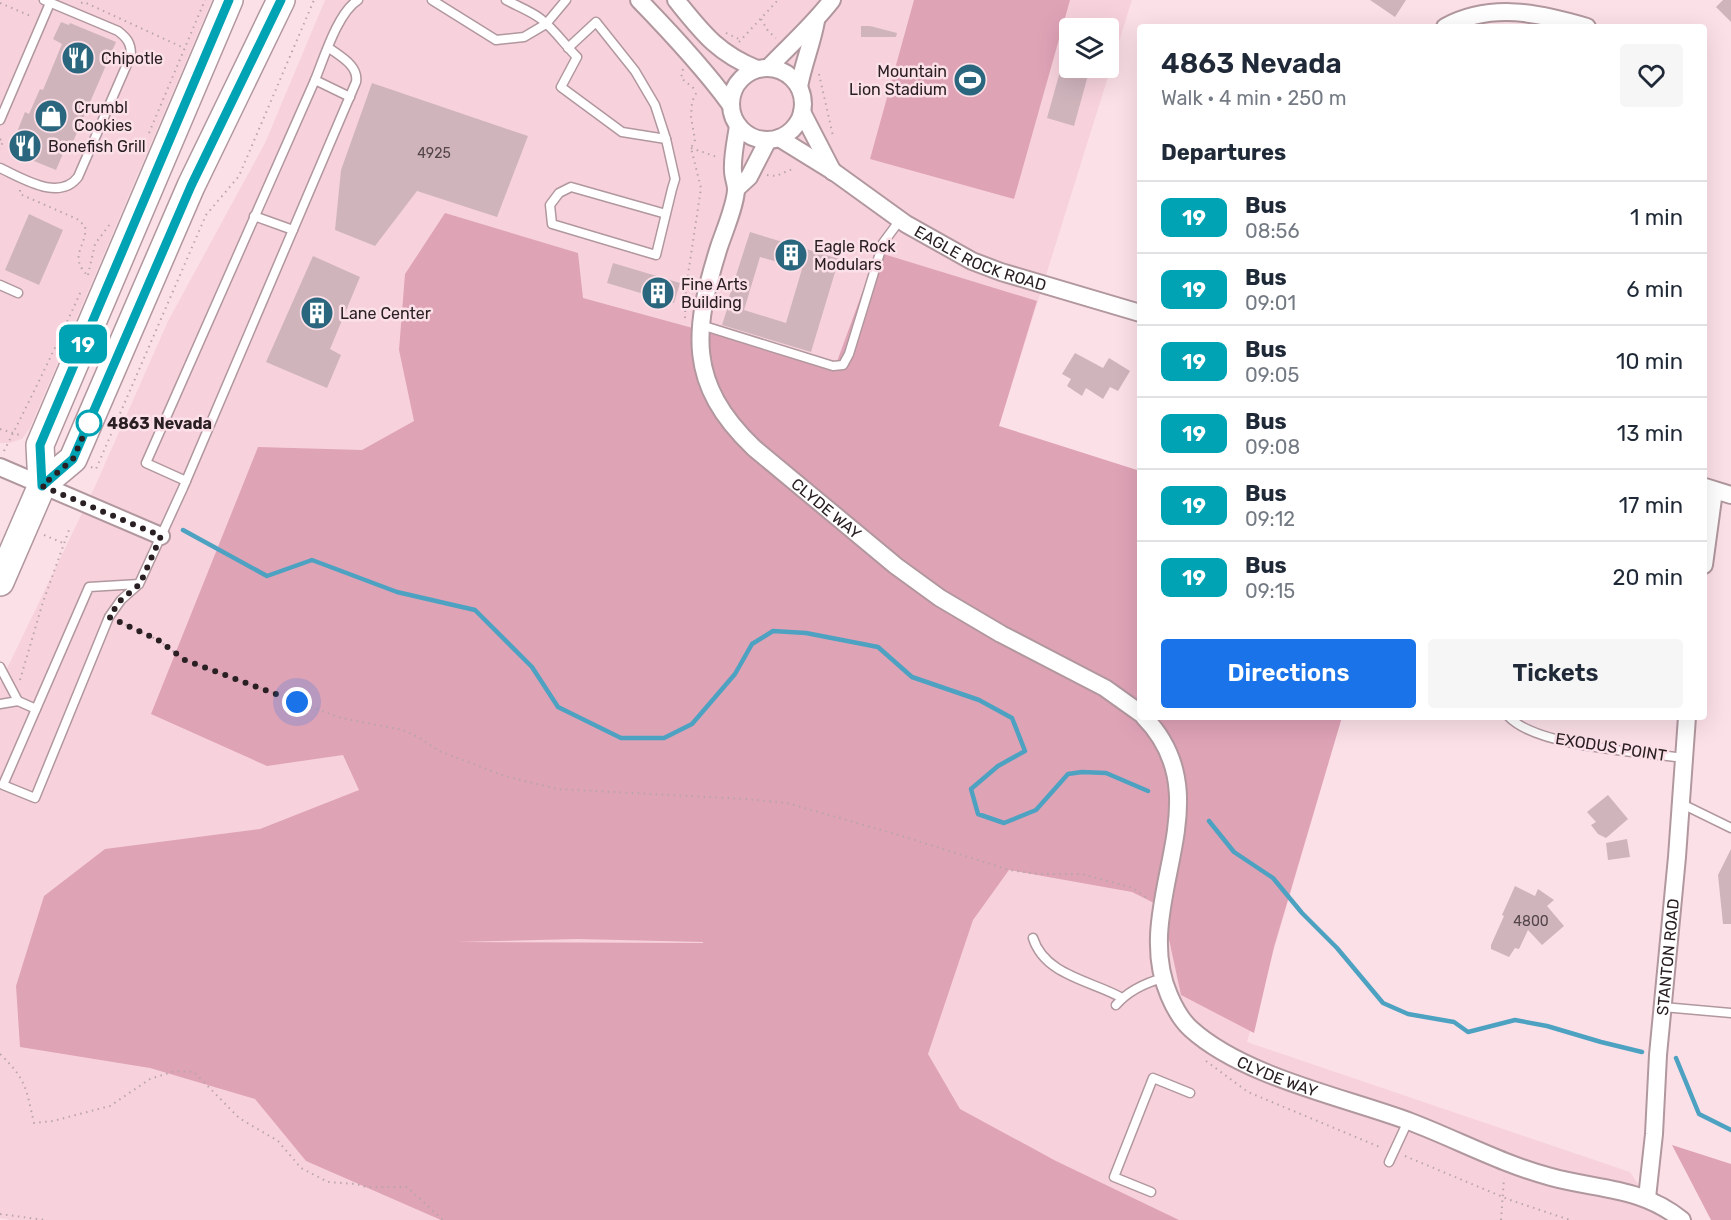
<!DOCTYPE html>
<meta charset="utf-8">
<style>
body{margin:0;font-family:Rubik,sans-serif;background:#f6f6f7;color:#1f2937;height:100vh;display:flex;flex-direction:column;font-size:22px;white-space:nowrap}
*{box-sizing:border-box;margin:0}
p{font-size:20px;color:#747a83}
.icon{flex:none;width:33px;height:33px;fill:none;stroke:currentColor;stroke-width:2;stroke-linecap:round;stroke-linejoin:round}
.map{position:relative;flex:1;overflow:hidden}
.drawer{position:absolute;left:1137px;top:24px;width:570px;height:696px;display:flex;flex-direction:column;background:#fff;border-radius:6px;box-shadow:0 6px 24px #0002}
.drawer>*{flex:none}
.badge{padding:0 12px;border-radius:9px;font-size:21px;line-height:39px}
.controls{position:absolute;left:1059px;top:18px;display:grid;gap:12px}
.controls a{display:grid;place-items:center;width:60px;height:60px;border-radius:6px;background:#fff;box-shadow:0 6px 24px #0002;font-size:30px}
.you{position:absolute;width:30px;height:30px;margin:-15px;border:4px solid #fff;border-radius:50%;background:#1a73e8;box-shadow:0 0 0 9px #1a73e833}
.map>.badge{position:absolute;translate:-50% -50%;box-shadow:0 0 0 3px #fff}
h2{padding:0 24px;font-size:22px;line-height:54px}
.round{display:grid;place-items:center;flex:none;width:63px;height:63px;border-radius:6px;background:#f6f6f7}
.overview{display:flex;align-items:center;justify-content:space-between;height:102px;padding:0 24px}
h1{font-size:28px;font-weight:600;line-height:45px}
.primary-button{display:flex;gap:12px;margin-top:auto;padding:12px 24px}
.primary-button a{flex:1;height:69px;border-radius:6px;background:#1a73e8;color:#fff;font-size:24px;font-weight:600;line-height:69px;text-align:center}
.primary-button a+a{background:#f6f6f7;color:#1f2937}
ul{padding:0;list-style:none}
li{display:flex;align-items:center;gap:18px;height:72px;padding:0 24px;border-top:2px solid #e0e1e3}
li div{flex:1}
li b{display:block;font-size:22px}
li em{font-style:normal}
li .badge{min-width:66px;font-weight:700;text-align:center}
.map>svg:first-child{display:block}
.built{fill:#f7d2dd;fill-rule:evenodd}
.green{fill:#dfa3b6;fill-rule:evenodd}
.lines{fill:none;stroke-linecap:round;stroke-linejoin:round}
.stream{stroke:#4da2c2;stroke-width:4.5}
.building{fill:#cfb4bc;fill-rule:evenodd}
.lane-casing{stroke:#b1979e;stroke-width:11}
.street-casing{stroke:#b1979e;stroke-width:20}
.primary-casing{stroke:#b1979e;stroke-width:30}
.path{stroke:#baa4ab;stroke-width:2;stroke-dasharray:1.5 4.5;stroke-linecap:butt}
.lane{stroke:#fff;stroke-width:8}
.street{stroke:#fff;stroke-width:16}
.primary{stroke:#fff;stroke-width:27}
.line-casing{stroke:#fff;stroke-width:14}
.line{stroke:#00a3b4;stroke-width:9}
.walk{stroke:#2a2023;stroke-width:6;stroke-dasharray:0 10.8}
.stop-dot{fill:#fff;stroke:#00a3b4;stroke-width:3}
.labels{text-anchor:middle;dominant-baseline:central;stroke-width:5;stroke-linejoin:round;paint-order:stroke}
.number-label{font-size:14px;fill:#534549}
.poi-label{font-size:16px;fill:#2a2023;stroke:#fce0e8;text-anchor:start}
.street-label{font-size:16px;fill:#2a2023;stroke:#fce0e8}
.stop-label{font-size:16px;font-weight:bold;fill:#2a2023;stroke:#fce0e8;text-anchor:start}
</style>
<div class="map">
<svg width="1731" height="1220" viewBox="0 0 1731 1220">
<rect width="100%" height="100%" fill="#fce0e8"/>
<g class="built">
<path d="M0 0H212L30 428 22 439 10 443H0Z"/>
<path d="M325 0H1132L999 426 1140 471V717H1342L1247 1042 1630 1172 1663 1220H10L0 1218V683L96 484 168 321 265 143ZM1070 28H1108V68H1070Z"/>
</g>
<g class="green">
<path d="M914 0H1070L1014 199 870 159Z"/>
<path d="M445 213 578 253 583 298 835 367 877 252 1037 301 999 426 1140 471V717H1342L1274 947 1254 1033 1181 995 1162 907 1132 892 1009 870 973 920 928 1054 960 1109 1056 1161 1179 1220H441L306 1161 255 1099 150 1068 20 1047 16 986 44 896 105 849 260 829 359 790 343 755 267 766 151 714 258 447 362 450 414 421 399 350 405 274ZM577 939 703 942V943L455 942Z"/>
<path d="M1672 1145 1731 1164V1220H1711Z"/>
</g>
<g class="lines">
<g class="stream">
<path d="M183 530 267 576 312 560 397 592 475 610 532 667 558 707 621 738H664L692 724 735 674 752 644 773 631 806 633 878 647 912 677 979 700 1012 718 1025 751 998 766 971 789 978 814 1004 823 1036 810 1068 774 1082 772 1106 773 1148 791"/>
<path d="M1209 821 1234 852 1273 878 1302 913 1337 948 1383 1003 1408 1014 1454 1022 1468 1032 1515 1020 1547 1026 1601 1042 1642 1052"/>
<path d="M1676 1058 1699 1114 1731 1130"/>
</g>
</g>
<g class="building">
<path d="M1370 0H1406L1395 17Z"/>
<path d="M1723 0H1731V22L1716 7Z"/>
<path d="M61 22 69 25 70 23 116 42 69 151 65 149 56 170 12 152 20 133 17 132 25 112 29 114 40 89 43 90 62 44 53 39Z"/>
<path d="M861 26H870L897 33 896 37H861Z"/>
<path d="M1061 68H1090L1074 126 1047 118Z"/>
<path d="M372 83 528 136 497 217 417 191 375 246 335 230 341 170Z"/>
<path d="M29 214 63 230 39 285 5 270Z"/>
<path d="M750 232 839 259 811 352 722 325 731 297H729ZM760 257 802 269 786 323 744 310Z"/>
<path d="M313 256 360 277 330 349 341 355 327 388 266 362Z"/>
<path d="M613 263 680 283 674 303 607 283Z"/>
<path d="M1075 353 1103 368 1109 358 1130 371 1118 391 1110 387 1103 399 1086 388 1082 396 1067 386 1071 379 1062 374Z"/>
<path d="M1608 795 1628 819 1606 838 1598 834 1591 825 1596 822 1587 812Z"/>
<path d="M1627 839 1630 857 1608 860 1606 843Z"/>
<path d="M1731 849V924H1723L1718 875Z"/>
<path d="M1515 886 1535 896 1538 889 1554 900 1547 906 1564 926 1542 945 1528 930 1519 949 1515 948 1509 957 1491 949V945L1504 916 1502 915Z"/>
</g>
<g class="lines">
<g class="lane-casing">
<g id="lane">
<path d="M432 0 496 40 524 37 546 24 566 0"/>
<path d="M506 0C517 6 531 11 541 19 554 29 565 45 577 57L561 87 622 132 666 139 655 105 635 71 596 22 568 48"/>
<path d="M315 80C324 58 338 12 358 0"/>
<path d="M0 120 50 3"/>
<path d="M0 168C22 178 59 202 78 177L131 55C131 43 127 38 118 31L44 0"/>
<path d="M666 214 571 187 559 193 550 205 552 224 656 255 672 189 675 179 666 139"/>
<path d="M254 216 293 230"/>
<path d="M0 285 18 293"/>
<path d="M701 325 833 366 843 365 849 354 883 243 900 220"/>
<path d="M186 481 146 463 315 80 350 97"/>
<path d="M139 584 89 587 3 785 35 798 109 617 121 600 139 584 183 488 356 82C359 66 340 56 329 48"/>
<path d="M0 667 18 701 0 704"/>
<path d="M18 701 36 709"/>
<path d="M1509 717C1538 747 1641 752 1683 758"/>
<path d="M1680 803 1731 828"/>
<path d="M1033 938C1045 976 1093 981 1122 998"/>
<path d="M1116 1005C1128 991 1145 983 1163 978"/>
<path d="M1663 1007 1731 1013"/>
<path d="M1389 1162 1408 1121"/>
<path d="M1151 1192 1114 1177 1153 1078 1190 1093"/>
</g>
</g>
<g class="street-casing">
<g id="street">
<path d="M639 0C672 34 703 67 730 104"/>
<path d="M676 0C702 32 717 53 757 69"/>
<path d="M1445 27C1491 2 1540 13 1587 27"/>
<path d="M769 67C790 45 813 25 832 0"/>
<circle cx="767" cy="104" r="36"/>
<path d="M799 87C803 64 812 44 816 21"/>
<path d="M802 112 833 172"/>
<path id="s1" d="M738 126C736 140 732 157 733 171 733 177 736 183 736 189 736 204 724 232 719 247 693 330 686 383 754 448L896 566 940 598 1001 634 1105 688 1140 713"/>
<path id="s2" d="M779 138 834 172 906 224 972 261 1001 272 1140 313"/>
<path d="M736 189 749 177 768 140"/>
<path d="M0 467 161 536"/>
<path d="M1705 487 1731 495"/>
<path d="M1704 565 1714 491"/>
<path id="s3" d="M1144 717C1226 801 1129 903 1169 995 1174 1007 1181 1020 1191 1029 1244 1077 1344 1097 1411 1122 1458 1140 1502 1164 1551 1177 1599 1190 1641 1187 1682 1220"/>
<path id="s4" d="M1647 1198 1654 1134 1658 1055 1677 857 1687 717"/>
</g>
</g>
<g class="primary-casing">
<g id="primary">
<path d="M42 485 73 459 191 186 281 0"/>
<path d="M0 582 42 485 40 445 229 0"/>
</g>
</g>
<g class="path">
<path d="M0 3 33 17"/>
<path d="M81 3 84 2 184 48"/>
<path d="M761 19 768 31 776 38"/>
<path d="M726 33 741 40"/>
<path d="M739 42 778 0"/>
<path d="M683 69 681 78 697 91"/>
<path d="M819 74 833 136"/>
<path d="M149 133 205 0"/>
<path d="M0 139 3 141 0 149"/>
<path d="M691 148 717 157"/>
<path d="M767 175 776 176 795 168"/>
<path d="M20 190V194L77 219 85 226C88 246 67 255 88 276"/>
<path d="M88 275 95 244 110 224"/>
<path d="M685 318 686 288 701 188 691 148 695 140 691 117 692 102 698 89"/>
<path d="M0 429 23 436"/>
<path d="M4 451C31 398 57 345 81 291"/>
<path d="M91 467 96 469 206 215 239 176 314 0"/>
<path d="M44 535 63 543"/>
<path d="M120 622 158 640 185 660 341 718 403 730 420 738 439 751 505 776 557 789 746 799 787 803 902 836 1009 870 1038 874H1082L1133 888 1147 898"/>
<path d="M20 680 42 605 70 527"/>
<path d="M0 1054C27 1080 26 1089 34 1123L53 1121 110 1106 150 1079 175 1071 194 1072 239 1118 278 1141 301 1168 328 1182 356 1184 366 1187H407L443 1220"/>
<path d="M1206 1061 1248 1092 1382 1148"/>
<path d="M1405 1156 1510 1200 1570 1220"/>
<path d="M0 1214 45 1220"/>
<path d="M1501 1220 1504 1178"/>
</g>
<use href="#lane" class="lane"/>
<use href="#street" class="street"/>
<use href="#primary" class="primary"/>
</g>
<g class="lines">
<g class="line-casing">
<path id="line" d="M229 0 40 445 42 486 73 459 191 186 281 0"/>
</g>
<use href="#line" class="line"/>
<path class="walk" d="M89 423 92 416 73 459 42 486 161 536 140 584 121 600 109 617 158 640 185 660 297 702"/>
</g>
<defs>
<g id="restaurant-disc" transform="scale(1.725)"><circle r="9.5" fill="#2a667d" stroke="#fce0e8"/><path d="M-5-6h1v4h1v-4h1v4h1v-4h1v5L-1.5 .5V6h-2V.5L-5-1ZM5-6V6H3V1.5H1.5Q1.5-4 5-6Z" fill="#fff"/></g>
<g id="stadium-disc" transform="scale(1.725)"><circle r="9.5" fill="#2a667d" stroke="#fce0e8"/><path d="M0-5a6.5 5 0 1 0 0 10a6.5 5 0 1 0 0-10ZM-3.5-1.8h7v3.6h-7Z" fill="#fff"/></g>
<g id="shop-disc" transform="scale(1.725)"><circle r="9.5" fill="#2a667d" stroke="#fce0e8"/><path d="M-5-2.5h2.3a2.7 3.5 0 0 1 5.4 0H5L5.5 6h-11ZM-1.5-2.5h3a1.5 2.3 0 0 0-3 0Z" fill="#fff"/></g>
<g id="building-disc" transform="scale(1.725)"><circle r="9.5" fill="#2a667d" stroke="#fce0e8"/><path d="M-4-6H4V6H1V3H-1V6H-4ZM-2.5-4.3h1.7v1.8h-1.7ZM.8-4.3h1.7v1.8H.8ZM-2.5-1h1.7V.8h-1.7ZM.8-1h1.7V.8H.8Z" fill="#fff"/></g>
</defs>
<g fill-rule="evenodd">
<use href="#restaurant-disc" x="78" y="58"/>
<use href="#stadium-disc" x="970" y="80"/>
<use href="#shop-disc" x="51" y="116"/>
<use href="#restaurant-disc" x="25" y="146"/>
<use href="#building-disc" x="791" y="255"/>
<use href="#building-disc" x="658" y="293"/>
<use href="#building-disc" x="317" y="313"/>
</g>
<circle class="stop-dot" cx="89" cy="423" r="12"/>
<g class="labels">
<g class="number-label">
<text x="434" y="153">4925</text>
<text x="1531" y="921">4800</text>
</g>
<g class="poi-label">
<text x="101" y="58">Chipotle</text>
<text x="947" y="71" text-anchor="end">Mountain<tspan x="947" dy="18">Lion Stadium</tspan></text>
<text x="74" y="107">Crumbl<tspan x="74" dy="18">Cookies</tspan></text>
<text x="48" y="146">Bonefish Grill</text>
<text x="814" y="246">Eagle Rock<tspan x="814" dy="18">Modulars</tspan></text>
<text x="681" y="284">Fine Arts<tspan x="681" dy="18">Building</tspan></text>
<text x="340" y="313">Lane Center</text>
</g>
<g class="street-label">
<text stroke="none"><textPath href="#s2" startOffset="236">EAGLE ROCK ROAD</textPath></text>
<text stroke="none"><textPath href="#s1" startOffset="438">CLYDE WAY</textPath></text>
<text transform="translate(1611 747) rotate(9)">EXODUS POINT</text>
<text stroke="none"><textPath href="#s4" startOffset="242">STANTON ROAD</textPath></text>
<text stroke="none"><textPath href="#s3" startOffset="430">CLYDE WAY</textPath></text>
</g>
<g class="stop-label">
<text x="107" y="423">4863 Nevada</text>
</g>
</g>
</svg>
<div class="controls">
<a><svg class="icon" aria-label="layers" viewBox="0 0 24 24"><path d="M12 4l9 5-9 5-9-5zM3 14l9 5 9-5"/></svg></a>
</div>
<div class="you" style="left:297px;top:702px"></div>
<b class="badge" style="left:83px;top:344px;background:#00a3b4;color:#fff">19</b>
<section class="drawer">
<div class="overview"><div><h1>4863 Nevada</h1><p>Walk · 4 min · 250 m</p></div><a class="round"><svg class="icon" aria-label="heart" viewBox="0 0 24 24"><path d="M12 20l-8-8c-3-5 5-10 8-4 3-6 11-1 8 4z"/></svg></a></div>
<h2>Departures</h2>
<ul>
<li><span class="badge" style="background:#00a3b4;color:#fff">19</span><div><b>Bus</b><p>08:56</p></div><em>1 min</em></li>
<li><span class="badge" style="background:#00a3b4;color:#fff">19</span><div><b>Bus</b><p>09:01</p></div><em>6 min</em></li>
<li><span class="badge" style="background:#00a3b4;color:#fff">19</span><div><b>Bus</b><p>09:05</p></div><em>10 min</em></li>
<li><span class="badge" style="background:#00a3b4;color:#fff">19</span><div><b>Bus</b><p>09:08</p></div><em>13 min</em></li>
<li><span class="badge" style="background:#00a3b4;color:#fff">19</span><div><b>Bus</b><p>09:12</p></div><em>17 min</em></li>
<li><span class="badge" style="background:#00a3b4;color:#fff">19</span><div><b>Bus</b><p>09:15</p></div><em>20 min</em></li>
</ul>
<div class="primary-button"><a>Directions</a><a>Tickets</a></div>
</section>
</div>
